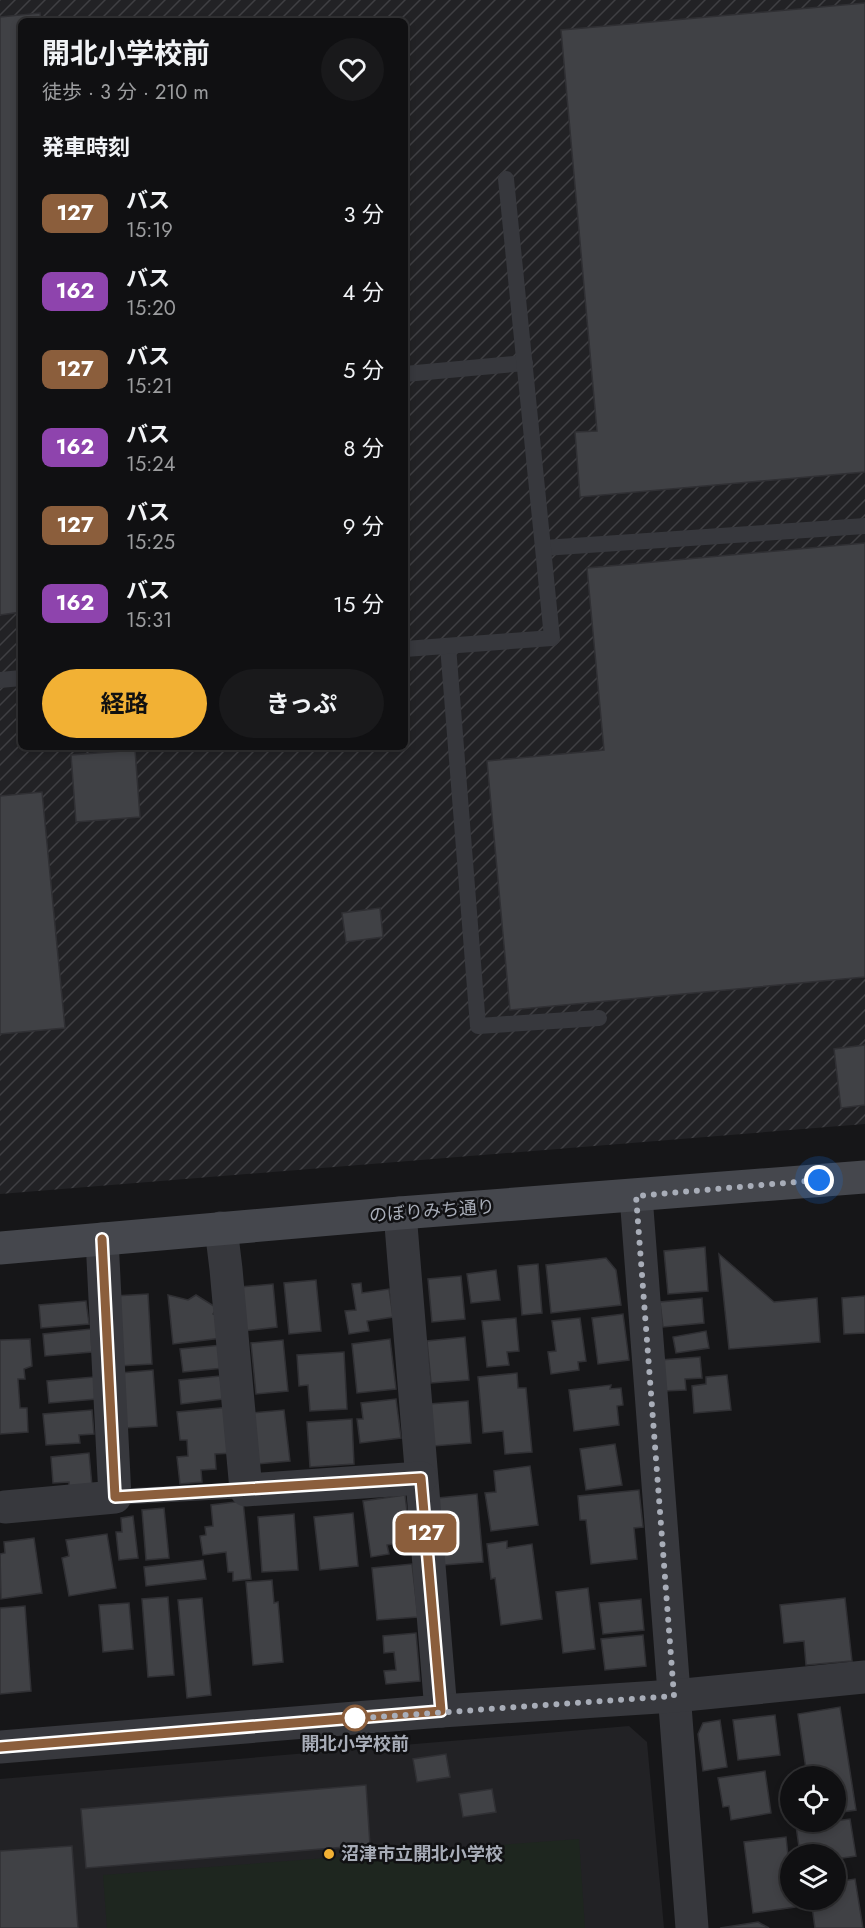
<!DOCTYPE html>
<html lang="ja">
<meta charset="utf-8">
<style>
body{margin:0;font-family:Jost,"Noto Sans JP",sans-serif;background:#19191b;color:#f1f3f6;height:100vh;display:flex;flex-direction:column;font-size:22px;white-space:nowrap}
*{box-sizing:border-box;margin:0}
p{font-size:20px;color:#9c9d9f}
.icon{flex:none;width:33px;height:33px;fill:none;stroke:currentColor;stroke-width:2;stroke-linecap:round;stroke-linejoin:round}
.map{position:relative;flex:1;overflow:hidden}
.panel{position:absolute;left:18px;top:18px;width:390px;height:732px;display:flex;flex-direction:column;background:#101012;border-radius:9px;box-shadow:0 3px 9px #0003,0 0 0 2px #303032}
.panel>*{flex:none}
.badge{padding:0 12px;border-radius:9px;font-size:21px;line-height:39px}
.tools{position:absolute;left:780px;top:1766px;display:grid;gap:12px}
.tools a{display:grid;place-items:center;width:66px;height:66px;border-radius:50%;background:#101012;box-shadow:0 3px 9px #0003,0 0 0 2px #303032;font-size:30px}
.you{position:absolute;width:30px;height:30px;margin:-15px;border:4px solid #fff;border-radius:50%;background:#1a73e8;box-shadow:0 0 0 9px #1a73e833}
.map>.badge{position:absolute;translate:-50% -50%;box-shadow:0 0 0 3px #fff}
h2{padding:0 24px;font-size:22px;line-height:54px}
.round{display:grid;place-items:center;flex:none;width:63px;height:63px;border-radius:32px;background:#19191b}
.overview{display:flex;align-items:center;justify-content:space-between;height:102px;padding:0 24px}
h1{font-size:28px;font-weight:700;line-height:45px}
.cta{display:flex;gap:12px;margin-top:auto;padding:12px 24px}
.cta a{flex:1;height:69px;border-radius:36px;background:#f2b134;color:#111;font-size:24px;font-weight:700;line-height:69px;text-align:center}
.cta a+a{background:#19191b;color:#f1f3f6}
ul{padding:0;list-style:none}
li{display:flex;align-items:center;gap:18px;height:78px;padding:0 24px}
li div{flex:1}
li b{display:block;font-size:22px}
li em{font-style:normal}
li .badge{min-width:66px;font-weight:700;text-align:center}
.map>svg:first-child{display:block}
.built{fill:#222225}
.industrial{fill:url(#industrial-furrows);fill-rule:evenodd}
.pitch{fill:#1e261f}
.building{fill:#404145;stroke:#303034;stroke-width:1.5}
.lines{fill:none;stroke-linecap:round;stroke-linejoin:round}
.lane{stroke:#37383d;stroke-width:16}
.street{stroke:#37383d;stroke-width:33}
.secondary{stroke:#45474d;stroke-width:33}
.line-casing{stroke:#fff;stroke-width:14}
.line{stroke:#8b5e3c;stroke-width:9}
.walk{stroke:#a8adb8;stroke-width:6;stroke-dasharray:0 10.8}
.stop-dot{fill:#fff;stroke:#8b5e3c;stroke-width:3}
.poi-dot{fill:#f2b134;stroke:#111113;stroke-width:2}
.labels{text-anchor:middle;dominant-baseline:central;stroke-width:5;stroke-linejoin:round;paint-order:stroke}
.street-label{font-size:18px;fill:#a8adb8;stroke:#111113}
.stop-label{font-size:18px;font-weight:bold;fill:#a8adb8;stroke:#111113}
.poi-label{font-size:18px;font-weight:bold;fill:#a8adb8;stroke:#111113;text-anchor:start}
</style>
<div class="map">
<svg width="865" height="1928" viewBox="0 0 865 1928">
<defs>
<pattern id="industrial-furrows" width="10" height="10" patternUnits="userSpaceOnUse" patternTransform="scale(1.5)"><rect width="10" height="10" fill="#222225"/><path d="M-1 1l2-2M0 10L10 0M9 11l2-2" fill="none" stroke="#3f3f43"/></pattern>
</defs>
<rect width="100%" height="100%" fill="#161618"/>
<path class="built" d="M629 1726 647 1742 664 1928H0V1779Z"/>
<path class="industrial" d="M0 0H865V1124L0 1194ZM21 21H405V747H21Z"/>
<path class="pitch" d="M579 1839 585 1928H107L103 1875Z"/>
<g class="building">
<path d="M865 3V472L580 497 575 432 597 431 561 30Z"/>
<path d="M40 13 41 21H21V612L0 615V17Z"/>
<path d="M865 543V977L510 1010 487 761 604 750 587 568Z"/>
<path d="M135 750 140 817 76 822 71 755Z"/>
<path d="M42 792 65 1028 0 1034V796Z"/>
<path d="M380 908 383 937 346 942 342 913Z"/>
<path d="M865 1045V1105L841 1108 834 1049Z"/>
<path d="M705 1247 708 1291 668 1294 664 1251Z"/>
<path d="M719 1254 774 1302 817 1298 820 1342 729 1349Z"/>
<path d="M606 1258 616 1270 621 1305 551 1313 546 1265Z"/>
<path d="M538 1264 542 1313 522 1315 518 1266Z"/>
<path d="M496 1270 500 1300 471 1303 467 1274Z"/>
<path d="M461 1276 465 1319 432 1322 428 1279Z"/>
<path d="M316 1280 321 1331 289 1334 284 1283Z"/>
<path d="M361 1283 362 1293 389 1289 393 1317 367 1321 369 1331 349 1334 345 1311 356 1310 352 1284Z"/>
<path d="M273 1284 277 1327 244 1331 240 1287Z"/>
<path d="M148 1294 152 1364 118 1366 114 1296Z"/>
<path d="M168 1295 188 1300 196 1295 217 1308 213 1314 218 1316 222 1338 173 1344Z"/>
<path d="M865 1296V1333L844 1334 842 1298Z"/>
<path d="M702 1298 704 1323 663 1327 660 1302Z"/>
<path d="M86 1301 89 1324 41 1328 39 1305Z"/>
<path d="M623 1314 629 1360 598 1364 592 1318Z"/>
<path d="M516 1318 519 1351 507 1352 509 1365 487 1367 482 1321Z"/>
<path d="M580 1318 586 1361 578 1362 579 1370 551 1374 548 1352 556 1351 552 1321Z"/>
<path d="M91 1329 92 1352 45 1356 43 1334Z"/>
<path d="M706 1331 709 1348 676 1353 673 1337Z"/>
<path d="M465 1337 469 1380 431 1383 427 1341Z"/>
<path d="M30 1339 32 1366 24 1369 25 1379H18L20 1408H27L28 1432 0 1434V1340Z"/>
<path d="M390 1339 396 1389 357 1393 352 1344Z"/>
<path d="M283 1340 288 1391 256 1394 251 1343Z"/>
<path d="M222 1345 224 1368 183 1372 180 1349Z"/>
<path d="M344 1352 347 1409 310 1411 308 1385 299 1386 297 1355Z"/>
<path d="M700 1357 702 1378 685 1379 686 1390 663 1391 660 1360Z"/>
<path d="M153 1370 157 1426 124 1428 120 1373Z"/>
<path d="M517 1373 518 1388H526L532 1452 505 1454 503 1431 483 1433 478 1377Z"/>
<path d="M727 1375 731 1410 694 1413 692 1386 706 1384V1377Z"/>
<path d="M220 1376 223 1399 181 1404 179 1380Z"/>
<path d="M94 1377 97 1399 49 1403 47 1381Z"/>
<path d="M611 1385 610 1389 621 1388 623 1405 617 1406 619 1425 574 1431 569 1390Z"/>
<path d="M396 1399 401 1438 360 1443 357 1419H363L361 1403Z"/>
<path d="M468 1401 471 1443 433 1446 429 1404Z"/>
<path d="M230 1407 234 1453 215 1454 216 1469 201 1470 202 1482 180 1484 177 1457 188 1456 187 1440H180L177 1412Z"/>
<path d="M92 1410 94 1434 79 1435 80 1443 46 1445 43 1414Z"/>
<path d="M284 1410 290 1461 257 1464 252 1413Z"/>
<path d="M352 1419 354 1464 310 1467 307 1422Z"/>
<path d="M615 1444 622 1485 586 1490 580 1449Z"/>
<path d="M89 1453 92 1486 69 1488V1482L53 1483 51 1457Z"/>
<path d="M530 1466 538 1525 491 1531 485 1493 496 1492 494 1471Z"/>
<path d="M639 1490 643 1527 634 1528 637 1559 591 1564 586 1520H580L578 1496Z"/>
<path d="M477 1494 483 1562 444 1565 438 1498Z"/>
<path d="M405 1495 410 1536 401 1537 402 1542 387 1545 389 1554 371 1557 363 1501Z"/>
<path d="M243 1501 251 1579 233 1581V1572H228L226 1552 203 1555 200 1536 206 1535 205 1527 213 1526 211 1505Z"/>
<path d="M164 1508 169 1558 146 1560 142 1510Z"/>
<path d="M353 1513 358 1566 320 1570 314 1517Z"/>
<path d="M294 1514 298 1570 262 1572 258 1517Z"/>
<path d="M133 1516 138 1558 119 1560 116 1532H122L121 1518Z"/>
<path d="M107 1534 116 1588 69 1596 62 1558 69 1556 66 1540Z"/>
<path d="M34 1538 42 1593 1 1599 0 1554 5 1553 4 1542Z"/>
<path d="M507 1541V1548L532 1544 542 1619 501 1625 495 1578 491 1579 487 1544Z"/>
<path d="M203 1560 206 1579 146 1586 144 1567Z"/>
<path d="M412 1564 418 1617 377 1620 372 1568Z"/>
<path d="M272 1580 274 1603 278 1602 283 1662 253 1665 246 1582Z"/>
<path d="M588 1588 595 1649 563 1653 556 1592Z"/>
<path d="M168 1597 174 1675 148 1677 142 1599Z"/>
<path d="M202 1598 211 1695 187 1698 178 1600Z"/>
<path d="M845 1598 852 1661 806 1665 804 1641 784 1643 780 1605Z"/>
<path d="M641 1599 644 1630 603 1634 599 1603Z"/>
<path d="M129 1603 133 1649 103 1652 99 1605Z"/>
<path d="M25 1606 31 1691 0 1694V1608Z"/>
<path d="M416 1633 420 1681 386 1684 384 1671 396 1670 394 1652 384 1653 383 1636Z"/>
<path d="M643 1635 646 1666 605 1670 601 1639Z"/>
<path d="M840 1707 856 1810 836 1813V1776H807L798 1714Z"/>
<path d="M775 1715 780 1755 738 1760 733 1720Z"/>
<path d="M720 1720 727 1767 703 1771 698 1734 703 1723Z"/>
<path d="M446 1754 450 1777 417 1782 413 1759Z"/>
<path d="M765 1771 771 1813 731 1820 729 1806 723 1807 718 1778Z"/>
<path d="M366 1785 370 1845 86 1868 81 1809Z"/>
<path d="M492 1789 496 1812 463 1817 459 1794Z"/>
<path d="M850 1819 856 1856 836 1859V1854H800L796 1826Z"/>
<path d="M786 1837 790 1875V1899H794L795 1907 753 1913 744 1842Z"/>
<path d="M72 1846 78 1928H0V1851Z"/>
<path d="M855 1879 863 1928H815L811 1899H836V1882Z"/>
<path d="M758 1922 769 1928H720Z"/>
</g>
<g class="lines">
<g class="lane">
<path d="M405 374 525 363"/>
<path d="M544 548 865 526"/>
<path d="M448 646 478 1026 599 1018"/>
<path d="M405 649 552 638 506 179"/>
<path d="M0 680 21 678"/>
<path d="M115 1497 246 1490"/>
</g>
<g class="street">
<path d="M636 1196 692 1928"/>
<path d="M400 1213 441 1711"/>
<path d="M221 1228 226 1269 246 1490 421 1478"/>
<path d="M5 1507 115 1497 102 1239"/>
<path d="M0 1747 441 1711 674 1696 865 1677"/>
</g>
<path class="secondary" d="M0 1248 400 1213 865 1177"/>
</g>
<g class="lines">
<g class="line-casing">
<path id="line" d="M0 1747 441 1711 421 1478 115 1497 102 1239"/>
</g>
<use href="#line" class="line"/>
<path class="walk" d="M355 1718 348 1719 674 1696 636 1196 819 1180"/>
</g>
<circle class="stop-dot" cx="355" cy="1718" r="12"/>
<circle class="poi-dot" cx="329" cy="1854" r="6"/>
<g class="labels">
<g class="street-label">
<text transform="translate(432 1211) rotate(-4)">のぼりみち通り</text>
</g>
<g class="stop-label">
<text x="355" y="1744">開北小学校前</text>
</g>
<g class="poi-label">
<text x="341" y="1854">沼津市立開北小学校</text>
</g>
</g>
</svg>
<div class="tools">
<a><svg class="icon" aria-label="locate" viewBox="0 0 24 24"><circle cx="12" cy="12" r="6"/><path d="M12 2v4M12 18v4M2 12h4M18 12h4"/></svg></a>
<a><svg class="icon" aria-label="layers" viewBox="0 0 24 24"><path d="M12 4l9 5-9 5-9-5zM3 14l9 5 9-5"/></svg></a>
</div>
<div class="you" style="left:819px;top:1180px"></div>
<b class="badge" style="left:426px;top:1533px;background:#8b5e3c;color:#fff">127</b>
<section class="panel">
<div class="overview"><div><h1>開北小学校前</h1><p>徒歩 · 3 分 · 210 m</p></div><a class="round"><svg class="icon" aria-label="heart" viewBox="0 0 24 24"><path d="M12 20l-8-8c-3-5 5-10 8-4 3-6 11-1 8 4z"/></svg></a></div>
<h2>発車時刻</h2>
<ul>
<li><span class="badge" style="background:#8b5e3c;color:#fff">127</span><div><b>バス</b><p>15:19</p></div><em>3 分</em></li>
<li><span class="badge" style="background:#8e44ad;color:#fff">162</span><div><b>バス</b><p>15:20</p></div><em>4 分</em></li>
<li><span class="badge" style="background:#8b5e3c;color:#fff">127</span><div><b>バス</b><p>15:21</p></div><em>5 分</em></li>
<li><span class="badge" style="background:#8e44ad;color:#fff">162</span><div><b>バス</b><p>15:24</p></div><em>8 分</em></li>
<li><span class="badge" style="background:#8b5e3c;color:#fff">127</span><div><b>バス</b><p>15:25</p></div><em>9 分</em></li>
<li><span class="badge" style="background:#8e44ad;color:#fff">162</span><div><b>バス</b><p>15:31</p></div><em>15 分</em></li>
</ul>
<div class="cta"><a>経路</a><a>きっぷ</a></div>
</section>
</div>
